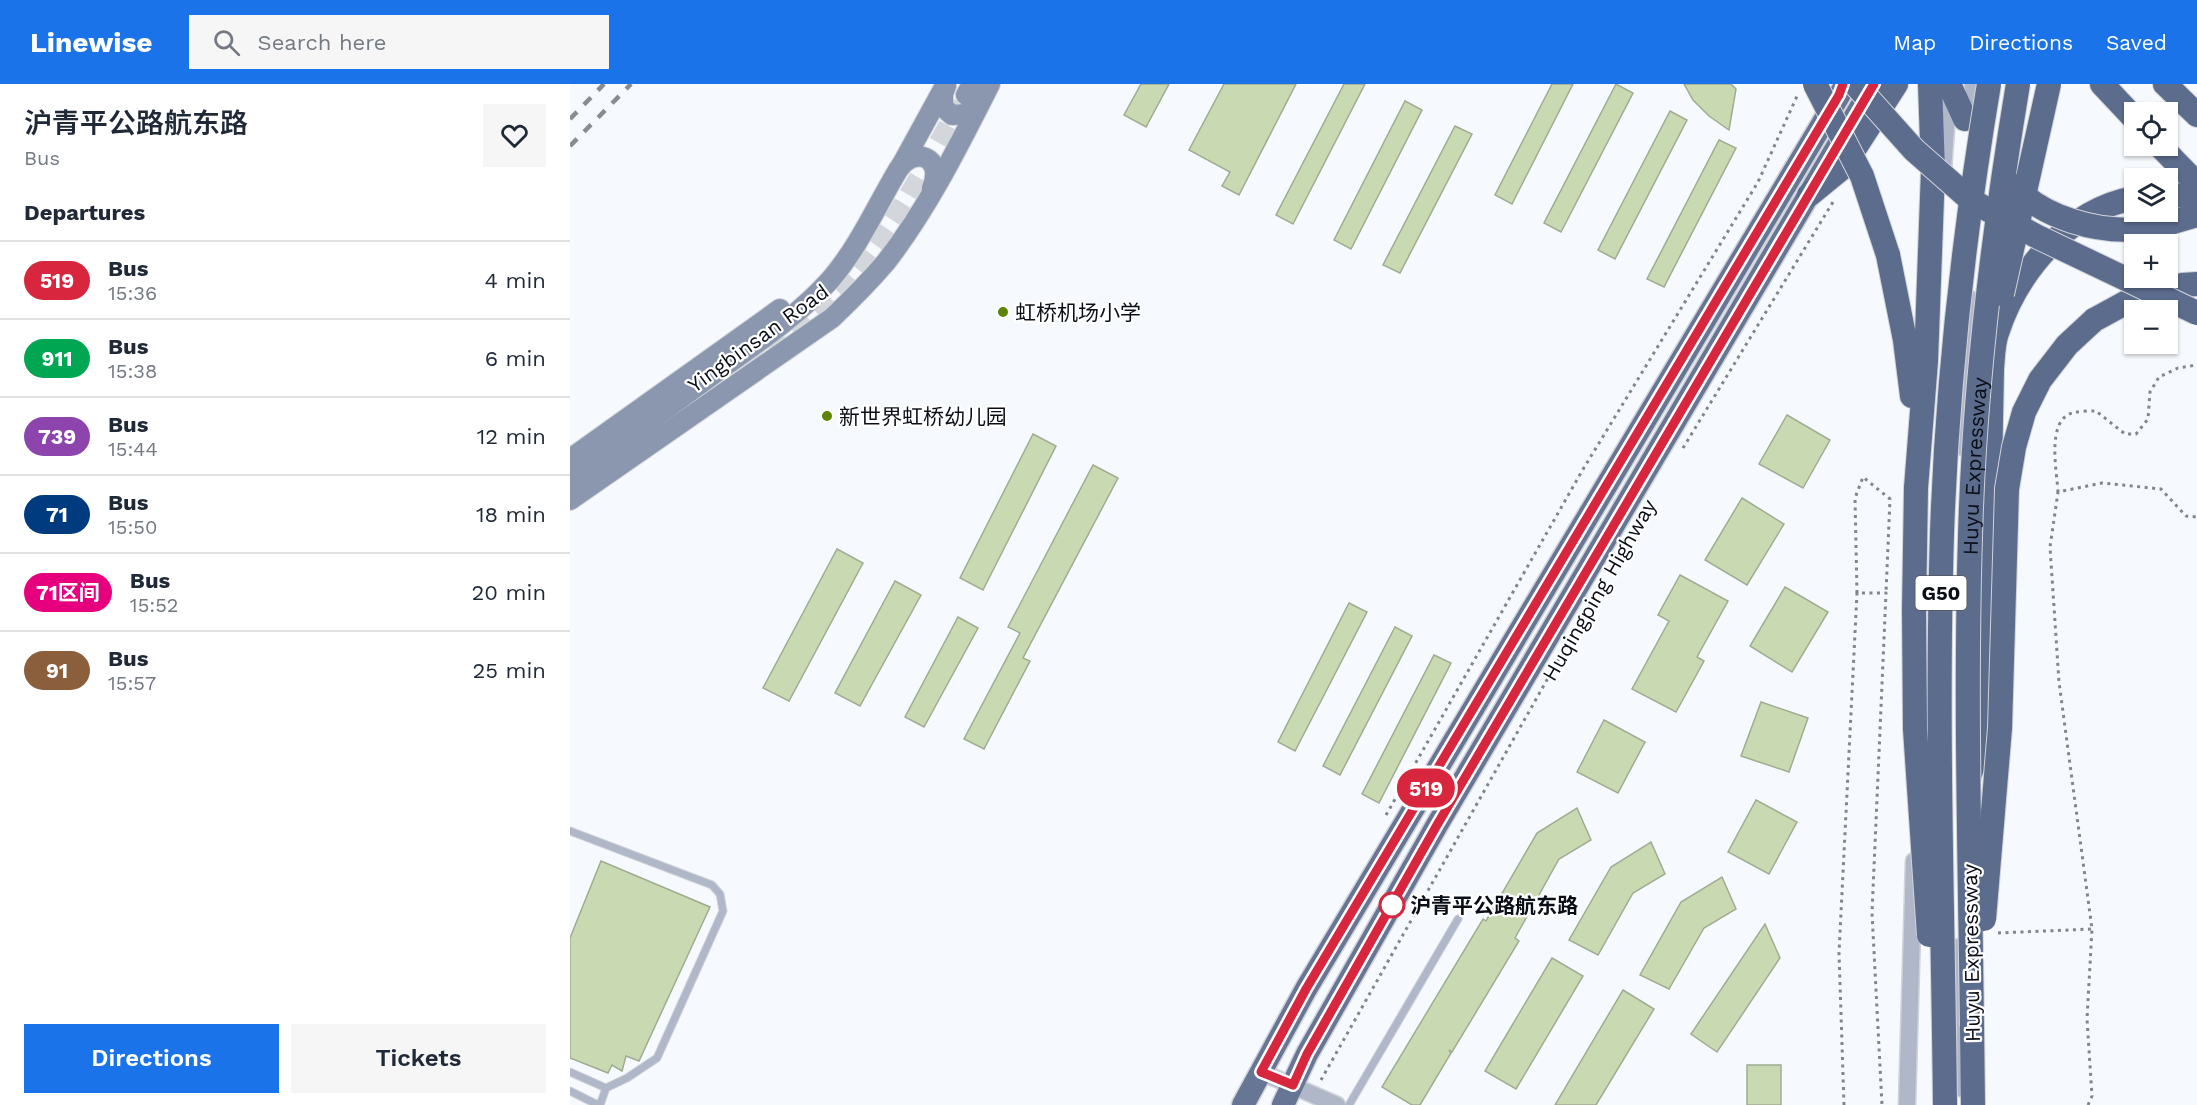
<!DOCTYPE html>
<meta charset="utf-8">
<style>
body{margin:0;font-family:"Work Sans","Noto Sans SC",sans-serif;background:#f6f6f7;color:#1f2937;height:100vh;display:flex;flex-direction:column;font-size:22px;white-space:nowrap}
*{box-sizing:border-box;margin:0}
p{font-size:20px;color:#747a83}
.icon{flex:none;width:33px;height:33px;fill:none;stroke:currentColor;stroke-width:2;stroke-linecap:round;stroke-linejoin:round}
.map{position:relative;flex:1;overflow:hidden}
.sheet{display:flex;flex-direction:column;background:#fff;width:570px}
.sheet>*{flex:none}
.badge{padding:0 12px;border-radius:20px;font-size:21px;line-height:39px}
.tools{position:absolute;left:1554px;top:18px;display:grid;gap:12px}
.tools a{display:grid;place-items:center;width:54px;height:54px;border-radius:0px;background:#fff;box-shadow:0 2px 4px #0004;font-size:30px}
.map>.badge{position:absolute;translate:-50% -50%;box-shadow:0 0 0 3px #fff}
h2{padding:0 24px;font-size:22px;line-height:54px}
.round{display:grid;place-items:center;flex:none;width:63px;height:63px;border-radius:0px;background:#f6f6f7}
.headline{display:flex;align-items:center;justify-content:space-between;height:102px;padding:0 24px}
h1{font-size:28px;font-weight:600;line-height:45px}
.primary-button{display:flex;gap:12px;margin-top:auto;padding:12px 24px}
.primary-button a{flex:1;height:69px;border-radius:0px;background:#1a73e8;color:#fff;font-size:24px;font-weight:600;line-height:69px;text-align:center}
.primary-button a+a{background:#f6f6f7;color:#1f2937}
ul{padding:0;list-style:none}
li{display:flex;align-items:center;gap:18px;height:78px;padding:0 24px;border-top:2px solid #e0e1e3}
li div{flex:1}
li b{display:block;font-size:22px}
li em{font-style:normal}
li .badge{min-width:66px;font-weight:700;text-align:center}
header{display:flex;align-items:center;gap:36px;box-sizing:border-box;height:84px;padding:0 30px;background:#1a73e8;color:#fff}
header strong{font-size:28px}
nav{display:flex;gap:33px;margin-inline-start:auto;font-size:21px}
.search{width:420px;height:54px;background:#f6f6f7;display:flex;align-items:center;gap:15px;box-sizing:border-box;padding:0 21px;border-radius:0px;color:#747a83;font-size:22px}
main{display:flex;flex:1;min-height:0}
.map>svg:first-child{display:block}
.building{fill:#c9dab3;stroke:#a0ac92;stroke-width:1.5}
.lines{fill:none;stroke-linecap:round;stroke-linejoin:round}
.secondary-tunnel{stroke:#d3d6db;stroke-width:20;stroke-dasharray:20 10;stroke-linecap:butt}
.service-casing{stroke:#d0d3d9;stroke-width:9}
.tertiary-casing{stroke:#d0d3d9;stroke-width:19}
.secondary-casing{stroke:#d0d3d9;stroke-width:22}
.trunk-casing{stroke:#d0d3d9;stroke-width:25}
.motorway-casing{stroke:#d0d3d9;stroke-width:26}
.path{stroke:#81858c;stroke-width:3;stroke-dasharray:3 4.5;stroke-linecap:butt}
.service{stroke:#afb7c8;stroke-width:7}
.tertiary{stroke:#afb7c8;stroke-width:16}
.secondary{stroke:#8b97af;stroke-width:20}
.trunk{stroke:#677695;stroke-width:22}
.motorway{stroke:#5c6c8d;stroke-width:24}
.rail{stroke:#888b92;stroke-width:4.5;stroke-dasharray:10 10;stroke-linecap:butt}
.motorway-bridge-casing{stroke:#d0d3d9;stroke-width:26;stroke-linecap:butt}
.motorway-bridge{stroke:#5c6c8d;stroke-width:24}
.line-casing{stroke:#fff;stroke-width:14}
.line{stroke:#d7263d;stroke-width:9}
.poi-dot{fill:#5d8405;stroke:#fff;stroke-width:2}
.stop-dot{fill:#fff;stroke:#d7263d;stroke-width:3}
.labels{text-anchor:middle;dominant-baseline:central;stroke-width:4.5;stroke-linejoin:round;paint-order:stroke}
.shield{fill:#fff;stroke:#54565d;stroke-width:1.5}
.shield-label{font-size:20px;font-weight:bold;fill:#0a0e17}
.poi-label{font-size:21px;fill:#0a0e17;stroke:#fff;text-anchor:start}
.street-label{font-size:21px;fill:#0a0e17;stroke:#fff}
.stop-label{font-size:21px;font-weight:bold;fill:#0a0e17;stroke:#fff;text-anchor:start}
</style>
<header>
<strong>Linewise</strong>
<div class="search"><svg class="icon" aria-label="search" viewBox="0 0 24 24"><circle cx="10" cy="10" r="6"/><path d="M15 15l6 6"/></svg>Search here</div>
<nav><a>Map</a><a>Directions</a><a>Saved</a></nav>
</header>
<main>
<section class="sheet">
<div class="headline"><div><h1>沪青平公路航东路</h1><p>Bus</p></div><a class="round"><svg class="icon" aria-label="heart" viewBox="0 0 24 24"><path d="M12 20l-8-8c-3-5 5-10 8-4 3-6 11-1 8 4z"/></svg></a></div>
<h2>Departures</h2>
<ul>
<li><span class="badge" style="background:#d7263d;color:#fff">519</span><div><b>Bus</b><p>15:36</p></div><em>4 min</em></li>
<li><span class="badge" style="background:#00a651;color:#fff">911</span><div><b>Bus</b><p>15:38</p></div><em>6 min</em></li>
<li><span class="badge" style="background:#8e44ad;color:#fff">739</span><div><b>Bus</b><p>15:44</p></div><em>12 min</em></li>
<li><span class="badge" style="background:#003b80;color:#fff">71</span><div><b>Bus</b><p>15:50</p></div><em>18 min</em></li>
<li><span class="badge" style="background:#e6007e;color:#fff">71区间</span><div><b>Bus</b><p>15:52</p></div><em>20 min</em></li>
<li><span class="badge" style="background:#8b5e3c;color:#fff">91</span><div><b>Bus</b><p>15:57</p></div><em>25 min</em></li>
</ul>
<div class="primary-button"><a>Directions</a><a>Tickets</a></div>
</section>
<div class="map">
<svg width="1627" height="1021" viewBox="0 0 1627 1021">
<rect width="100%" height="100%" fill="#f6f9fe"/>
<g class="building">
<path d="M571 0H599L576 43 554 31Z"/>
<path d="M654 0H726L669 111 652 102 660 88 619 66Z"/>
<path d="M774 0H795L723 140 706 131Z"/>
<path d="M982 0H1003L942 120 925 111Z"/>
<path d="M1046 0 1063 9 991 148 974 139Z"/>
<path d="M1114 0H1161L1166 5 1159 46 1139 32 1123 16Z"/>
<path d="M835 17 852 26 781 165 764 156Z"/>
<path d="M1100 27 1117 36 1045 175 1028 166Z"/>
<path d="M885 42 902 50 830 189 813 181Z"/>
<path d="M1149 56 1166 64 1094 203 1077 195Z"/>
<path d="M1217 331 1260 356 1233 404 1189 380Z"/>
<path d="M463 350 486 362 413 506 390 494Z"/>
<path d="M523 381 548 394 453 574 460 577 414 665 394 655 450 549 438 543Z"/>
<path d="M1172 414 1214 440 1177 501 1135 476Z"/>
<path d="M267 465 293 479 219 617 193 604Z"/>
<path d="M1110 491 1158 517 1127 573 1134 577 1106 628 1062 605 1099 537 1088 531Z"/>
<path d="M325 497 351 511 290 622 265 609Z"/>
<path d="M1215 503 1258 528 1222 588 1180 562Z"/>
<path d="M779 519 797 528 725 667 708 658Z"/>
<path d="M388 533 408 544 354 643 335 633Z"/>
<path d="M825 543 842 552 770 691 753 682Z"/>
<path d="M864 571 881 579 809 719 792 710Z"/>
<path d="M1191 618 1238 634 1219 688 1171 672Z"/>
<path d="M1034 636 1075 658 1048 709 1007 688Z"/>
<path d="M1186 716 1227 738 1199 790 1158 768Z"/>
<path d="M1007 724 1021 756 989 775 945 854 949 857 882 968 879 966 881 969 850 1021H842L812 1003 913 835 916 837 967 749Z"/>
<path d="M1081 758 1095 790 1063 809 1028 871 999 856 1041 783Z"/>
<path d="M31 777 140 823 69 977 56 972 52 987 42 981 38 989 0 974V854Z"/>
<path d="M1152 793 1166 825 1134 844 1099 905 1070 891 1111 818Z"/>
<path d="M1195 840 1210 874 1147 968 1121 950Z"/>
<path d="M982 874 1013 892 946 1005 915 987Z"/>
<path d="M1053 906 1084 925 1026 1021H985Z"/>
<rect x="1177" y="981" width="34" height="40"/>
</g>
<g class="lines">
<path class="secondary-tunnel" d="M100 333C156 294 222 256 269 207 318 155 356 81 391 19"/>
<g class="service-casing">
<g id="service">
<path d="M0 747 142 801 150 810 153 827 87 974 57 994 36 1004 30 1021"/>
<path d="M0 988 36 1004"/>
<path d="M0 1007 28 1021"/>
<path d="M779 1021 888 835"/>
</g>
</g>
<g class="tertiary-casing">
<g id="tertiary">
<path d="M1403 0 1406 34"/>
<path d="M1373 86 1379 4"/>
<path d="M1392 363 1400 215"/>
<path d="M1389 863V964L1393 1005"/>
<path d="M691 988 767 1021"/>
<path d="M1337 1021 1344 777"/>
</g>
</g>
<g class="secondary-casing">
<g id="secondary">
<path d="M376 2 373 10V23L382 31 396 30 410 17"/>
<path d="M396 11 402 0"/>
<path d="M331 82 376 0"/>
<path d="M0 375 210 225"/>
<path d="M0 394C50 359 99 323 148 287 187 259 229 231 261 195 289 162 306 123 328 86 344 61 375 73 362 104"/>
<path d="M0 416 262 234C281 216 299 198 316 178 358 124 389 61 420 0"/>
</g>
</g>
<g class="trunk-casing">
<g id="trunk">
<path d="M673 1021 736 905 1276 0"/>
<path d="M713 1021 737 970 867 741 1304 0"/>
</g>
</g>
<g class="motorway-casing">
<g id="motorway">
<path d="M1379 0 1395 35"/>
<path d="M1532 0 1564 34"/>
<path d="M1595 0 1627 31"/>
<path d="M1590 62 1627 100"/>
<path d="M1239 111 1272 84 1326 0"/>
<path d="M1598 111 1627 112"/>
<path d="M1603 138 1627 131"/>
<path d="M1318 171 1335 256 1342 312"/>
<path d="M1524 236 1566 213 1612 201 1627 200"/>
<path d="M1346 404 1356 277 1363 86 1360 0"/>
<path d="M1399 692 1412 659 1418 490 1422 285C1423 274 1423 260 1427 249 1447 187 1499 126 1564 114"/>
<path d="M1402 942 1403 1021"/>
</g>
</g>
<g class="path">
<path d="M1113 364 1263 118"/>
<path d="M1488 408C1487 388 1476 337 1502 329 1509 327 1519 327 1526 327L1555 350H1566L1578 335 1580 308 1589 293 1608 284 1627 281"/>
<path d="M1287 509 1285 414 1293 393 1320 415 1316 509"/>
<path d="M816 731 1012 387 1188 98 1228 10"/>
<path d="M1428 849 1522 845"/>
<path d="M751 996 991 571"/>
<path d="M1274 1021 1269 869 1287 509H1316L1302 829 1312 1021"/>
<path d="M1518 1021 1522 1012 1517 935 1522 845 1489 598 1480 463 1488 408 1532 399 1591 405 1616 432 1627 433"/>
</g>
<use href="#service" class="service"/>
<use href="#tertiary" class="tertiary"/>
<use href="#secondary" class="secondary"/>
<use href="#trunk" class="trunk"/>
<use href="#motorway" class="motorway"/>
<g class="rail">
<path d="M0 35 34 0"/>
<path d="M0 62 61 0"/>
</g>
<g class="motorway-bridge-casing">
<g id="motorway-bridge">
<path d="M1245 0 1292 92 1318 171"/>
<path d="M1285 0 1344 66 1402 117 1466 152 1627 229"/>
<path d="M1444 102C1473 134 1528 149 1570 145 1581 144 1592 140 1603 138"/>
<path d="M1432 210 1479 0"/>
<path d="M1346 404 1344 526 1345 645 1359 851"/>
<path d="M1414 835 1430 644 1437 405 1444 363 1454 328 1470 296 1497 261 1524 236"/>
<path id="s1" d="M1402 942C1400 779 1395 616 1400 453 1404 301 1423 150 1448 0"/>
<path d="M1375 1021C1373 831 1366 640 1372 450 1377 299 1394 149 1419 0"/>
</g>
</g>
<use href="#motorway-bridge" class="motorway-bridge"/>
</g>
<g class="lines">
<g class="line-casing">
<path id="line" d="M1273 0 1269 11 736 905 691 988 723 1001 737 970 867 741 1304 0"/>
</g>
<use href="#line" class="line"/>
</g>
<g class="poi-dot">
<circle cx="433" cy="228" r="6"/>
<circle cx="257" cy="332" r="6"/>
</g>
<circle class="stop-dot" cx="822" cy="821" r="12"/>
<g class="labels">
<rect class="shield" x="1345.5" y="492" width="51" height="34" rx="4.5"/>
<g class="shield-label">
<text x="1371" y="509">G50</text>
</g>
<g class="poi-label">
<text x="445" y="228">虹桥机场小学</text>
<text x="269" y="332">新世界虹桥幼儿园</text>
</g>
<g class="street-label">
<text transform="translate(188 254) rotate(-36)">Yingbinsan Road</text>
<text stroke="none"><textPath href="#s1" startOffset="560">Huyu Expressway</textPath></text>
<text transform="translate(1029 506) rotate(-60)">Huqingping Highway</text>
<text transform="translate(1401 869) rotate(-91)">Huyu Expressway</text>
</g>
<g class="stop-label">
<text x="840" y="821">沪青平公路航东路</text>
</g>
</g>
</svg>
<div class="tools">
<a><svg class="icon" aria-label="locate" viewBox="0 0 24 24"><circle cx="12" cy="12" r="6"/><path d="M12 2v4M12 18v4M2 12h4M18 12h4"/></svg></a>
<a><svg class="icon" aria-label="layers" viewBox="0 0 24 24"><path d="M12 4l9 5-9 5-9-5zM3 14l9 5 9-5"/></svg></a>
<a>+</a>
<a>−</a>
</div>
<b class="badge" style="left:856px;top:704px;background:#d7263d;color:#fff">519</b>
</div>
</main>
